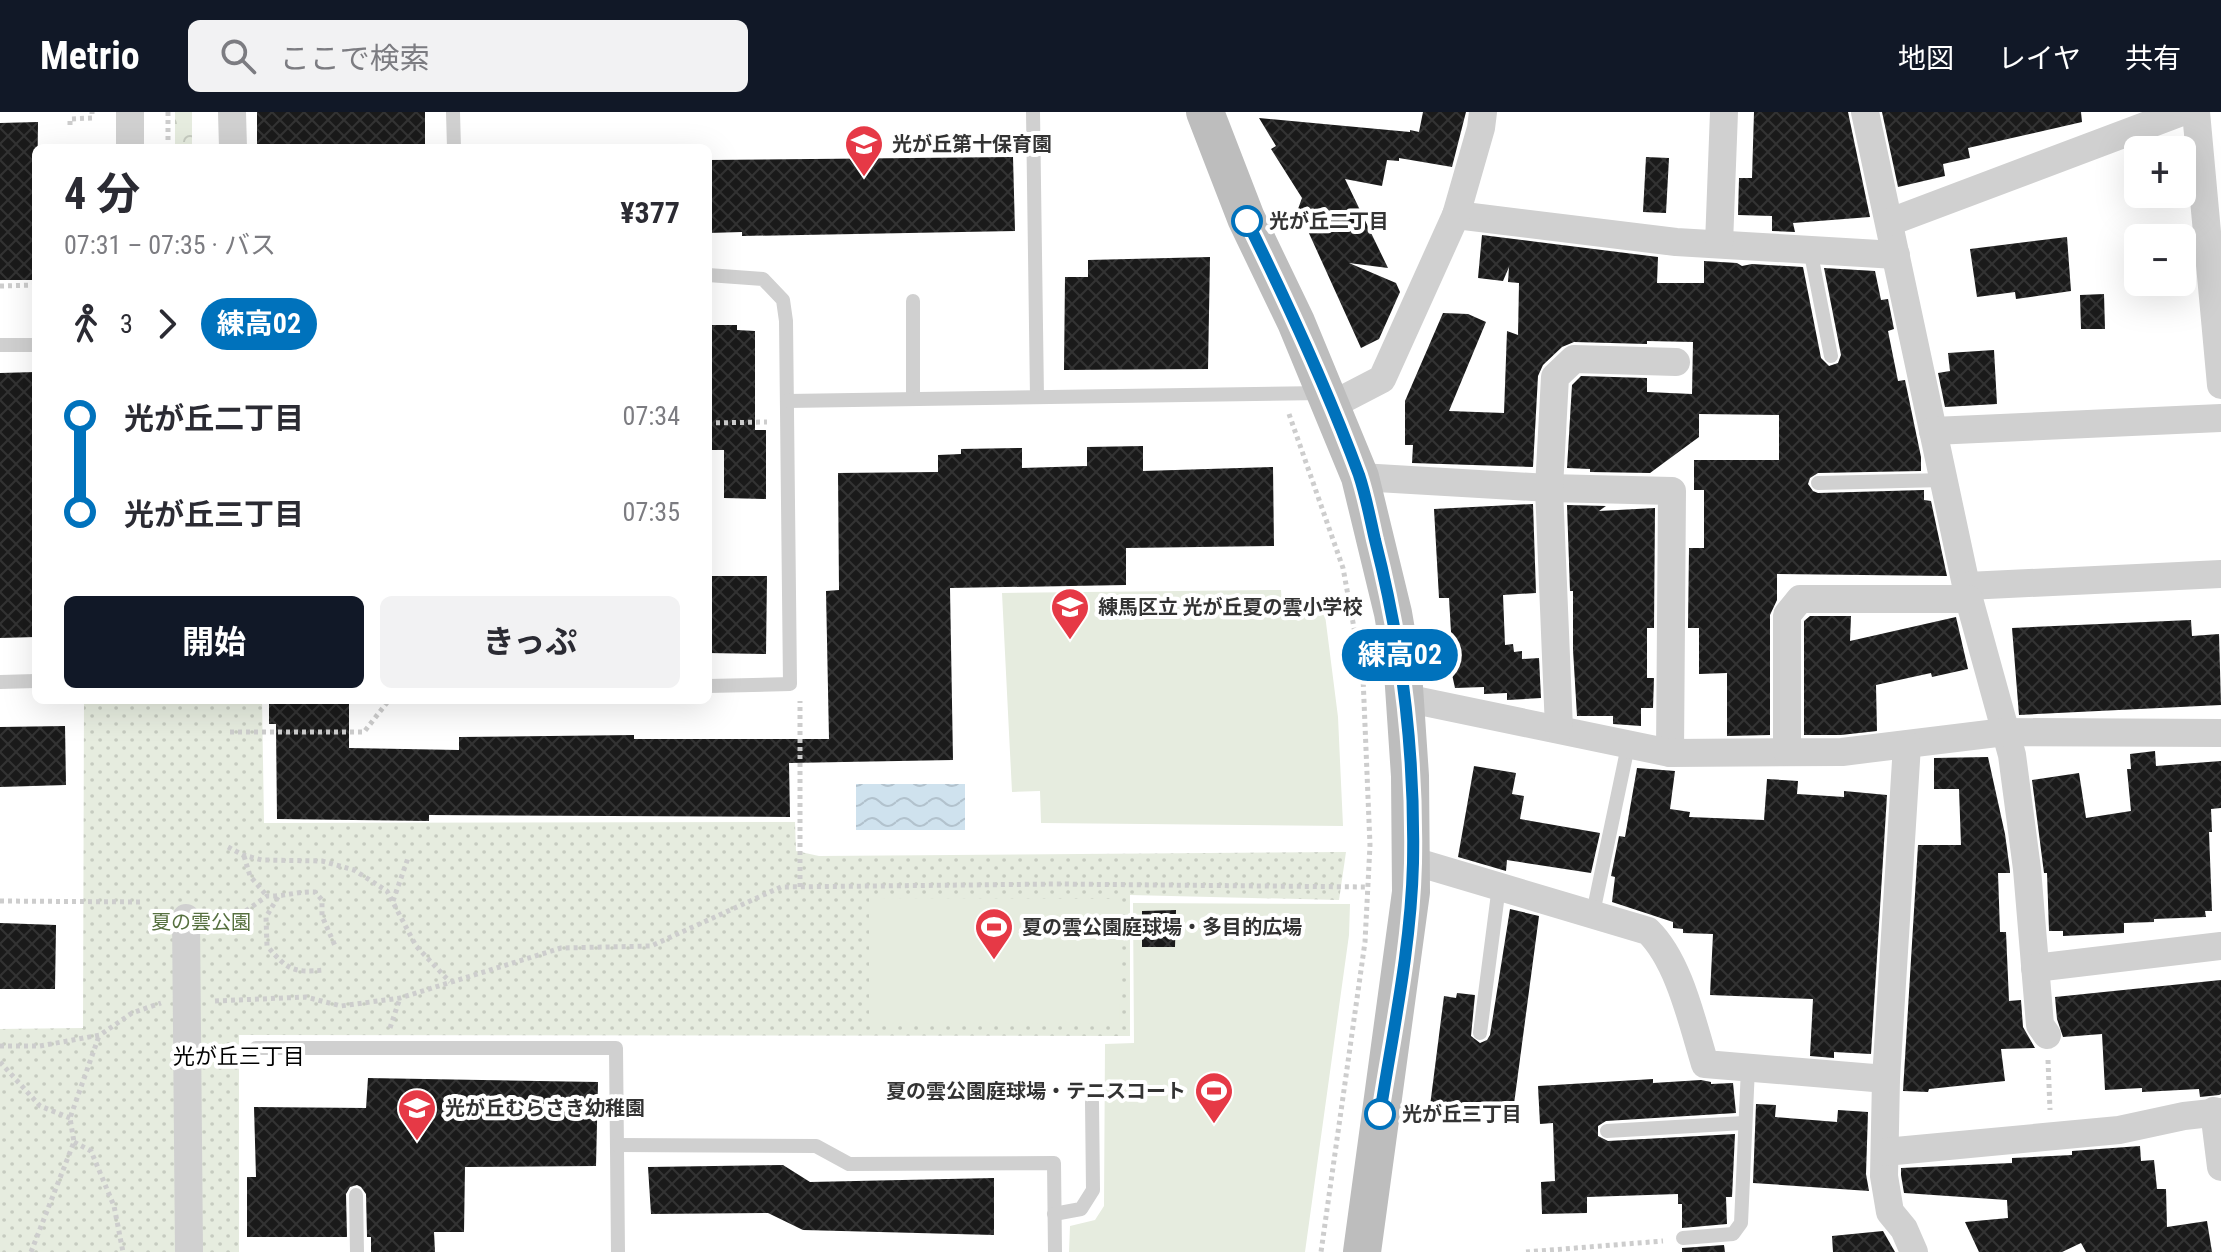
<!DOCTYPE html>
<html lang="ja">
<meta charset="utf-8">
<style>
body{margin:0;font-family:"Roboto Condensed","Noto Sans JP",sans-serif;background:#f2f2f3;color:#2b2b33;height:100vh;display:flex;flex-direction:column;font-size:30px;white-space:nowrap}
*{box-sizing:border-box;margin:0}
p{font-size:26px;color:#7c7c81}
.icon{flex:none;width:44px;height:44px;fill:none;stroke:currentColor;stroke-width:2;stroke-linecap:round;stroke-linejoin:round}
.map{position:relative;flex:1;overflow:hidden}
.panel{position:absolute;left:32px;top:32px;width:680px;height:560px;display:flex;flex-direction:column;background:#fff;border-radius:12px;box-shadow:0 8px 32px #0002}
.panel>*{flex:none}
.badge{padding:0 16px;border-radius:26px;font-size:28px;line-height:52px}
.controls{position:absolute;left:2124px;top:24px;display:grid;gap:16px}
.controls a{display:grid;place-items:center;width:72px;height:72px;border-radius:12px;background:#fff;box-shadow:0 8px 32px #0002;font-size:40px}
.map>.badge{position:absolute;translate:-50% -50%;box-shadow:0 0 0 4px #fff}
.legs{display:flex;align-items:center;gap:12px;height:88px;padding:0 32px;font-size:26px}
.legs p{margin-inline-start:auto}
.head{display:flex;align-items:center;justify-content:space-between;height:136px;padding:0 32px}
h1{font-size:44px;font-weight:700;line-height:60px}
.cta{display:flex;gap:16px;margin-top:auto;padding:16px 32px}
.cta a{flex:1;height:92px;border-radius:12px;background:#111827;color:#fff;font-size:32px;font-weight:700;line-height:92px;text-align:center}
.cta a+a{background:#f2f2f3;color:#2b2b33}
ul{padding:0 32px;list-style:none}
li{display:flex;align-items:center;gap:28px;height:96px;font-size:30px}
li i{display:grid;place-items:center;width:12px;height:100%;margin:0 10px;background:currentColor}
li i::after{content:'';width:20px;height:20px;margin:-10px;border:6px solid;border-radius:50%;background:#fff}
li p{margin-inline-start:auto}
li:first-child i{background:linear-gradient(#0000 50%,currentColor 0)}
li:last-child i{background:linear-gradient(currentColor 50%,#0000 0)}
header{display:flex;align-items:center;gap:48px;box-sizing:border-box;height:112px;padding:0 40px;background:#111827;color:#fff}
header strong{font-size:38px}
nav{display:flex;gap:44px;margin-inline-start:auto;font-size:28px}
.search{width:560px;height:72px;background:#f2f2f3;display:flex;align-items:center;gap:20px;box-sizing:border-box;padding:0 28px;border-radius:12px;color:#7c7c81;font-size:30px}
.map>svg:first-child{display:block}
.grass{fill:url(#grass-dots)}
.forest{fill:url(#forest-crowns)}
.garden{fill:#e6ecdf}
.water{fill:url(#water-waves)}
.building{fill:url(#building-cross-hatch)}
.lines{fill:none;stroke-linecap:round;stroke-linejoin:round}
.path{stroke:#cdcdcd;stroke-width:5;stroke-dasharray:4 4;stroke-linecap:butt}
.lane{stroke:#d0d0d0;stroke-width:14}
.street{stroke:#d0d0d0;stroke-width:28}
.secondary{stroke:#bdbdbd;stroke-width:38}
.line-1-casing{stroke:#fff;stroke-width:18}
.line-1{stroke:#0072bc;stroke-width:12}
.stop-1-dot{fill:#fff;stroke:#0072bc;stroke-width:4}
.labels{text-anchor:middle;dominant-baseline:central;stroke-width:8;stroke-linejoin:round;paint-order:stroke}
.poi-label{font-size:20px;font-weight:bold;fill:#333;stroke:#fff;text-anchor:start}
.stop-label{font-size:20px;font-weight:bold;fill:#333;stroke:#fff;text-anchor:start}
.park-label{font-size:20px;fill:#56703f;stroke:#fff}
.neighbourhood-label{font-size:22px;fill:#000;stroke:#fff}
</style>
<header>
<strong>Metrio</strong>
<div class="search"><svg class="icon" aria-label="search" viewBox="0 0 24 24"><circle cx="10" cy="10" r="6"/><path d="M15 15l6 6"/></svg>ここで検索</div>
<nav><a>地図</a><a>レイヤ</a><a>共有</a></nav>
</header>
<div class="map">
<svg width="2221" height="1140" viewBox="0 0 2221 1140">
<defs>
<pattern id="grass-dots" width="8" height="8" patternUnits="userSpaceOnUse" patternTransform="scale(2)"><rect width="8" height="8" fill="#e6ecdf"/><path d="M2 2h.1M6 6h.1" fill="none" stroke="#c6cbc0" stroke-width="1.8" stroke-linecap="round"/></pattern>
<pattern id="forest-crowns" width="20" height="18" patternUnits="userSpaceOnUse" patternTransform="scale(2)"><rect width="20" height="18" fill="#e6ecdf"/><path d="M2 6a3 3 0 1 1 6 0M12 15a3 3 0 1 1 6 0" fill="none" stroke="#c6cbc0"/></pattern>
<pattern id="water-waves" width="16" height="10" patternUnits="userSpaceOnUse" patternTransform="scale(2)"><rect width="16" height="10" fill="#cfe2ee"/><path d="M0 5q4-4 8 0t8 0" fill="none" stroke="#b2c2cd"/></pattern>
<pattern id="building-cross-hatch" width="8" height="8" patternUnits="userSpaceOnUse" patternTransform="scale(2)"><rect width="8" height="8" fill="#1a1a1a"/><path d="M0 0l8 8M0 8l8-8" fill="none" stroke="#333"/></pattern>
</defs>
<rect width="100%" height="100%" fill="#fff"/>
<path class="grass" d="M84 588H262L264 711 795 710 796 739 819 744 1346 740 1339 788 1130 783V924L239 923V1140H0V917L83 916Z"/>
<rect class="forest" x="175" y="0" width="17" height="36"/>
<g class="garden">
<path d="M1281 478 1282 492 1324 495 1338 605 1343 714 1041 711 1040 679 1012 680 1002 481Z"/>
<path d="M869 786 1119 787 1120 911 869 912Z"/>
<path d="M1133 791 1350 792 1349 823 1305 1140H1069L1070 1114 1095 1108 1104 1094 1105 932 1134 931Z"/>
</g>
<rect class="water" x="856" y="672" width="109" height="46"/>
<g class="building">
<rect x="257" y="0" width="168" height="36"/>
<path d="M1423 0H1466L1452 55 1399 46V49L1387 48 1382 74 1345 67 1388 156 1349 151 1396 171 1400 180 1379 227 1361 236 1298 97 1302 86 1271 37 1276 34 1259 6 1410 20V18L1419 20Z"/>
<path d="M1754 0H1848L1870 105 1793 111 1795 120 1772 119V104L1738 103 1739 66H1752Z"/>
<path d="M1882 0H2081L2082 10 1968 36 1970 46 1943 52 1945 64 1898 75Z"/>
<path d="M38 10 36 168H0V11Z"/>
<path d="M1013 45 1015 119 742 124V120L708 121V48Z"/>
<path d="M1646 45 1669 46 1666 101 1643 100Z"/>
<path d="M1482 123 1658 145 1657 171H1704V149L1737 151 1742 154 1752 152 1803 155 1821 246 1829 254 1838 251 1841 243 1824 156 1875 159 1881 188 1888 187 1894 217 1888 219 1898 269 1905 268 1921 345V359L1818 361 1810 366 1808 372 1813 379 1818 381 1924 378V388L1931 389 1947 464 1777 462V488L1770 503V623L1727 624V561L1699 562V516H1688L1689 436H1704V378H1694V348H1779V303L1699 302V325L1650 361 1590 360V357L1567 356 1572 273 1581 264 1647 266V280L1692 282 1693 230 1647 229V232L1574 230 1562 235 1543 253 1538 264 1533 355 1412 351 1413 333H1405V289L1443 201 1468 202 1486 210 1449 299 1504 301 1507 219 1518 223 1519 171 1508 170 1509 155 1503 169 1478 166Z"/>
<path d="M2067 125 2071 179 2016 187 2015 180 1977 185 1970 137Z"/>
<path d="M1210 145 1208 257 1064 258 1065 165H1088V148Z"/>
<path d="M2104 182 2105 217H2081L2080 183Z"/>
<path d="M708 213H737V218L755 219V318H766V387L724 386V338H708Z"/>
<path d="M1994 238 1997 292 1945 295 1938 261 1950 259 1948 241Z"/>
<path d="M36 260V525L0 526V261Z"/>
<path d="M1143 334V359L1273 355 1274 434 1126 436V473L950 476 953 648 789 651 790 705 429 703V709L277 707 276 612H269V588H349V636L459 638V625L634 623V627H829L826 479 839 478 838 361 938 360V343L961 342V337L1022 336V356L1087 354V335Z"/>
<path d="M1533 392 1536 481 1503 483 1505 533 1513 532 1514 540 1522 539V547L1539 546 1541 586 1507 588V581L1484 582V575L1455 576 1448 544 1451 520 1449 486H1439L1434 397Z"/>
<path d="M1567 393 1606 394 1599 399 1655 396 1654 516H1647V566H1654L1653 596H1641V614L1613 612V604H1577L1573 538V479H1570Z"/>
<path d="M708 464H767L766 542 708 541Z"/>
<path d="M1810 504H1851L1850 529 1956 505 1968 557 1932 565 1931 561 1876 573 1877 619 1841 623H1804V509Z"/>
<path d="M2191 508 2192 524 2219 522 2221 593 2019 603 2012 516Z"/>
<path d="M65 614 66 673 0 675V615Z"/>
<path d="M2155 639 2156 654 2221 649V696L2211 697 2212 720H2209L2212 799H2205L2206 805 2154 807V810L2124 811V821L2063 824V819H2049L2047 761H2044L2032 668 2079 661 2086 706 2131 699 2127 657H2131L2130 642Z"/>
<path d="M1988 645 2005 722 2010 759V761H1998L2000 820H2006L2009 889 2021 888 2023 915 2035 936 2001 937 2005 969 1929 977 1928 980 1903 979 1918 733H1961L1959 677H1934V646Z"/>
<path d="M1474 654 1516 661 1512 682 1524 684 1520 707 1600 721 1591 761 1507 748 1506 759 1458 745Z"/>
<path d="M1637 656 1675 659 1670 697 1690 700 1689 705 1764 708 1767 667 1798 669 1797 682 1844 685V679L1887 683 1871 942 1834 940V946L1810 944 1813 887 1710 883 1713 822 1683 821V817L1673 816V810L1612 790 1615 765 1611 764 1619 724 1625 725Z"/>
<path d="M1510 797 1539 804 1514 992 1430 994 1444 884 1456 886 1457 881 1475 883 1471 924 1480 931 1487 928 1490 923Z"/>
<path d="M1176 798 1175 835H1142V799Z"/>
<path d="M0 811 56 813 55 877H0Z"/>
<path d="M2221 868V982L2219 983 2200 985 2199 977 2142 980V976L2105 978 2102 922 2063 925 2057 907 2055 885Z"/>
<path d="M368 966 598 970 596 1054 465 1055 464 1120H434L435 1140H371V1125H367L366 1082 361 1075 357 1073 350 1075 346 1082 347 1125H247V1065H256L254 995 366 996Z"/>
<path d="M1653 967V971L1701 968 1711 970V972L1733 971 1736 1001 1606 1009 1598 1014V1024L1608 1029 1735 1022 1732 1085H1726L1727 1112 1682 1116V1092H1678V1082L1587 1085V1101L1542 1102 1541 1070 1555 1069 1553 1011 1540 1012 1538 974Z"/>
<path d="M1756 992 1776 993 1775 1005 1837 1010 1838 998 1868 1000 1866 1062 1869 1079 1753 1071Z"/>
<path d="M2140 1034 2141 1049 2154 1048 2157 1077H2166L2167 1115 2207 1109 2212 1140H2086L2081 1131 2062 1140H1979L1965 1110 2008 1106 2007 1088 1904 1081 1901 1063V1056L2012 1051V1046L2072 1043V1039Z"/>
<path d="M783 1053 810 1070 994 1066V1123L803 1118 768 1101 651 1102 648 1055Z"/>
<path d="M1883 1119 1895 1140H1833L1832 1124Z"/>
<path d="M1724 1133 1725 1140H1682V1136Z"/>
</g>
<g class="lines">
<g class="path">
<path d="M70 13V7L92 6V0"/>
<path d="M168 36V0"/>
<path d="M0 174 36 173"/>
<path d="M1289 302 1343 456 1363 565 1370 733 1365 830 1321 1140"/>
<path d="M708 311 767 310"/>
<path d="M230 620H364L389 588"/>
<path d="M228 735 243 743 262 748 322 749 354 758 387 779 416 834 450 870"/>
<path d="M244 744 250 764 267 784"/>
<path d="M800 775V589"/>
<path d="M278 785 266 805 267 834C288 858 292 861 325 858"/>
<path d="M0 789 143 790"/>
<path d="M393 789 408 746"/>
<path d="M211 816 223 815 267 784C283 785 298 779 315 780L322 788V804L336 836"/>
<path d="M215 889 306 885 341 894 400 886 561 836 651 834 781 775 1058 772 1368 775"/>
<path d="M390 916 400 886"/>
<path d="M0 934H40L100 923 132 901 161 891"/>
<path d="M2048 948 2050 998"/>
<path d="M0 950 40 994 70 1006"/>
<path d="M74 1030 91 1039 114 1094 123 1140"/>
<path d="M31 1140 74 1030 70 1006 99 924"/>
<path d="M1526 1140 1663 1129"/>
</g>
<g class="lane">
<path d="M453 0 454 36"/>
<path d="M1033 0 1037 285"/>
<path d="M1810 137 1831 244"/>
<path d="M708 163 763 167 783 188 786 209 790 572 708 574"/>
<path d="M913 189V287"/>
<path d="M0 233H36"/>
<path d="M787 289 1324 281"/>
<path d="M1818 371 1944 368"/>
<path d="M0 570 36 569"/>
<path d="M1593 801 1628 634"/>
<path d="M1480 921 1499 774"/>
<path d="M256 936H616L618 1140"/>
<path d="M1607 1019 1744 1011"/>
<path d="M617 1033 816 1034 849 1052 1054 1051 1055 1140"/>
<path d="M356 1083 357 1140"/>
<path d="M1054 1102 1081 1097 1093 1078 1092 990"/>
<path d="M1683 1126 1733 1122 1741 1111 1748 956"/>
</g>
<g class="street">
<path d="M130 0V36"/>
<path d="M232 0 233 36"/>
<path d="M1865 0 1969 487 2012 643 2027 757 2040 913 2047 923"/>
<path d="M2196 0 2221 273"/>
<path d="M1456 103 1676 130 1896 143"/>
<path d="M1890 110 2182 0"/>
<path d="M1719 132 1724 0"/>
<path d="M1330 294 1382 267 1456 103 1481 16 1483 0"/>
<path d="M1933 319 2221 306"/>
<path d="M1360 365 1549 376 1672 379 1670 641"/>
<path d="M1967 474 2221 462"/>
<path d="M1405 586 1670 641 1842 640 2005 620 2221 621"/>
<path d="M1559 617 1549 376 1555 265 1574 247 1676 250"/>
<path d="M1907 633 1886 967 1884 1064 1890 1100 1904 1117 1914 1140"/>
<path d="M1787 640V503L1800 487H1969"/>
<path d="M1413 749 1648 819C1679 849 1692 910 1705 952L1886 967"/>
<path d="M186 806 189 1140"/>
<path d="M2035 856 2221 834"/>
<path d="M2214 999 2221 1055"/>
<path d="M1885 1040 2119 1018 2184 1004 2221 1000"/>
</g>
<path class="secondary" d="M1205 0 1246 106 1296 210 1360 365 1393 501 1403 560 1410 664 1411 780 1362 1140"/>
</g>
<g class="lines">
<g class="line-1-casing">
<path id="line-1" d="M1247 109C1288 192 1327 276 1359 363 1366 384 1370 406 1375 428 1402 533 1415 642 1413 751 1411 835 1393 919 1380 1002"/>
</g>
<use href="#line-1" class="line-1"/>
</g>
<defs>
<g id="school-pin" transform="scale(2)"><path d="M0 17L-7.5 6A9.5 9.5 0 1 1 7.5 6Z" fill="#e63946" stroke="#fff"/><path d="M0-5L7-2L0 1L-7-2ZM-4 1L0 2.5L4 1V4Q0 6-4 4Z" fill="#fff"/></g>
<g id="stadium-pin" transform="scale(2)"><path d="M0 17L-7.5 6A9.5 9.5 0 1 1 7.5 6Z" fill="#e63946" stroke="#fff"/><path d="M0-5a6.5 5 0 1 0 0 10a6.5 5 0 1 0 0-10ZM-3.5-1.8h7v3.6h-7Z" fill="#fff"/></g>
</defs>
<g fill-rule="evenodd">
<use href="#school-pin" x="864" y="32"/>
<use href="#school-pin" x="1070" y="495"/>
<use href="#stadium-pin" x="994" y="815"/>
<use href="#stadium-pin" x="1214" y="979"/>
<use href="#school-pin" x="417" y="996"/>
</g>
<g class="stop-1-dot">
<circle cx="1247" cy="109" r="14"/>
<circle cx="1380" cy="1002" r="14"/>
</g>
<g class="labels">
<g class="poi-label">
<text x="892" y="32">光が丘第十保育園</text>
<text x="1098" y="495">練馬区立 光が丘夏の雲小学校</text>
<text x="1022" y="815">夏の雲公園庭球場・多目的広場</text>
<text x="1186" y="979" text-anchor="end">夏の雲公園庭球場・テニスコート</text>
<text x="445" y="996">光が丘むらさき幼稚園</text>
</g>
<g class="stop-label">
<text x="1269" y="109">光が丘二丁目</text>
<text x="1402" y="1002">光が丘三丁目</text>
</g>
<g class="park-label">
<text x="201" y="810">夏の雲公園</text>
</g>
<g class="neighbourhood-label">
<text x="239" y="944">光が丘三丁目</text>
</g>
</g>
</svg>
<div class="controls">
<a>+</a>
<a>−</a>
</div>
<b class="badge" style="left:1400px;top:543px;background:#0072bc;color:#fff">練高02</b>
<section class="panel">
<div class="head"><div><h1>4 分</h1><p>07:31 – 07:35 · バス</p></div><b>¥377</b></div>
<div class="legs"><svg class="icon" aria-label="walk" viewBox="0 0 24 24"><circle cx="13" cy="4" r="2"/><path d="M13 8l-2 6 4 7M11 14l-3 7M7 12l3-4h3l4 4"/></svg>3<svg class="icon" aria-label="forward" viewBox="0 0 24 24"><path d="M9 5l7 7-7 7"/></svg><b class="badge" style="background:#0072bc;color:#fff">練高02</b></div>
<ul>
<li><i style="color:#0072bc"></i><b>光が丘二丁目</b><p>07:34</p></li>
<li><i style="color:#0072bc"></i><b>光が丘三丁目</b><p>07:35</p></li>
</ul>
<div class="cta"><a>開始</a><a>きっぷ</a></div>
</section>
</div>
